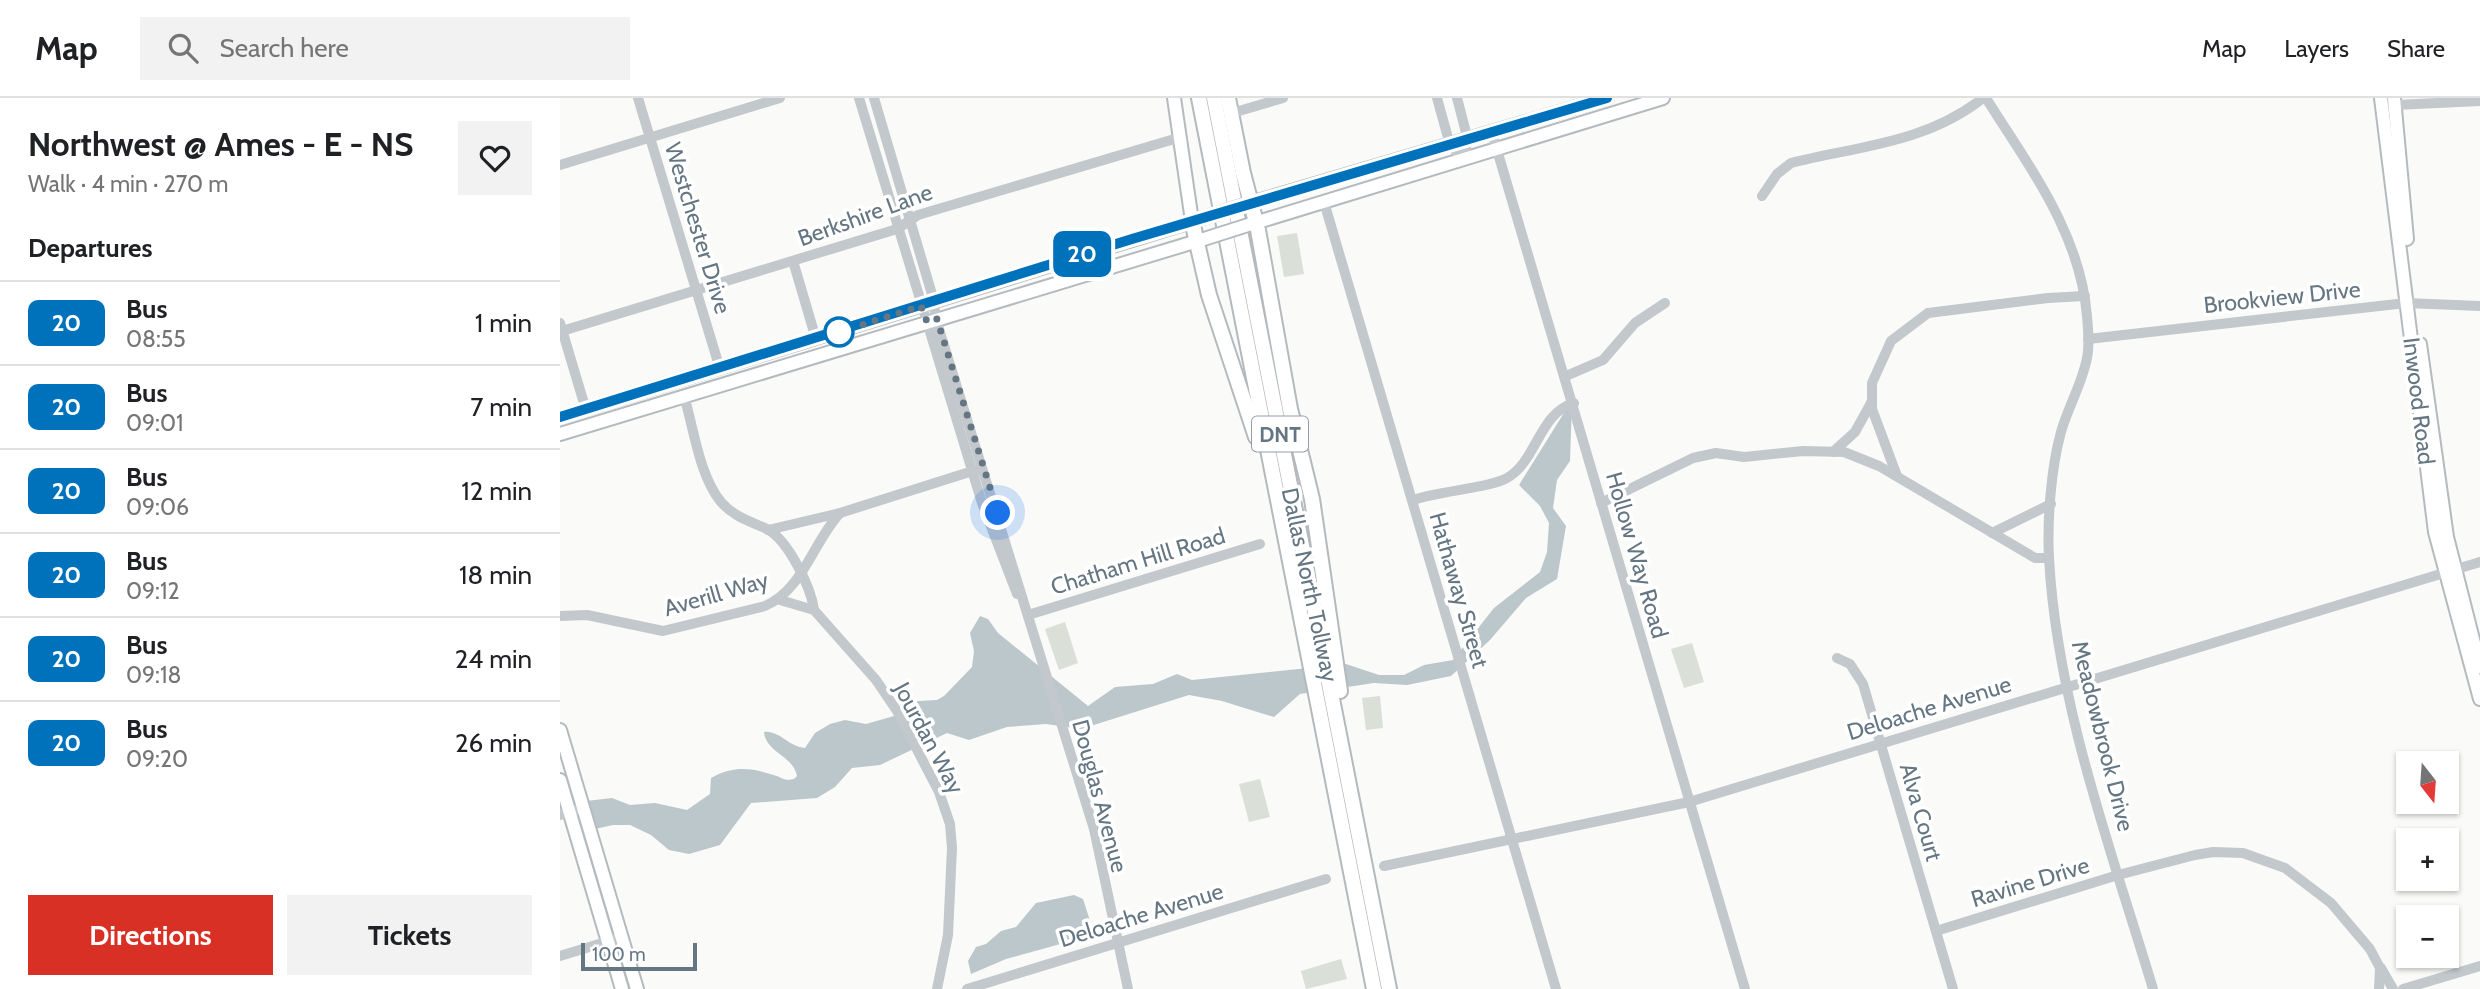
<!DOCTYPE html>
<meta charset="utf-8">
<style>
body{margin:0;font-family:Cabin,sans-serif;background:#f2f2f2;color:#202124;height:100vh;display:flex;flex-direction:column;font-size:26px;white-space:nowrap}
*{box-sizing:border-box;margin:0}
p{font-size:23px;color:#757577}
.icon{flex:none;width:38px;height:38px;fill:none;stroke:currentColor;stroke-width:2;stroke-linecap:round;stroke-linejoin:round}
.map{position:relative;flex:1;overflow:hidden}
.side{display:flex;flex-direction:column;background:#fff;width:560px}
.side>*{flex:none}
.badge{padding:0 14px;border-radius:10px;font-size:24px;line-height:46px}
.needle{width:46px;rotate:163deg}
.buttons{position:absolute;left:1836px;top:653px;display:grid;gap:14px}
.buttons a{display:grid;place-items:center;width:63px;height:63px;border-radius:0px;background:#fff;box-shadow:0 2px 5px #0004;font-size:35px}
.scale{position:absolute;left:21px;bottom:18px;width:116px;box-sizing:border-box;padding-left:7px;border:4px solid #657683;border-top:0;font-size:19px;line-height:24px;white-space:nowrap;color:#657683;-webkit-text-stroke:5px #fff;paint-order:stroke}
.you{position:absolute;width:35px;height:35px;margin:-18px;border:5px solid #fff;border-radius:50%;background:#1a73e8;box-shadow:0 0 0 10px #1a73e833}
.map>.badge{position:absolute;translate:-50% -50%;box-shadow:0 0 0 4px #fff}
h2{padding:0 28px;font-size:26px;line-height:63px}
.round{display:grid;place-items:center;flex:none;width:74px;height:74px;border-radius:0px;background:#f2f2f2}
.head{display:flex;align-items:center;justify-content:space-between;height:119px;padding:0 28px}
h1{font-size:33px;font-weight:800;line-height:52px}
.cta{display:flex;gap:14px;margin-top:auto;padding:14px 28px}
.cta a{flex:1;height:80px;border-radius:0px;background:#d93025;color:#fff;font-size:28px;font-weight:800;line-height:80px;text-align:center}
.cta a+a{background:#f2f2f2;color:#202124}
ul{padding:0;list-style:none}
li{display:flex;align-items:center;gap:21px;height:84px;padding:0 28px;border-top:2px solid #e0e0e0}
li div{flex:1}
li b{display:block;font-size:26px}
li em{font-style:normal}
li .badge{min-width:77px;font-weight:700;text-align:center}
header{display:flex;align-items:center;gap:42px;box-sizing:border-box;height:98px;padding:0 35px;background:#fff;border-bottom:2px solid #e0e0e0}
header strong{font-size:33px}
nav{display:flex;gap:38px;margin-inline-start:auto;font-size:24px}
.search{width:490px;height:63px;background:#f2f2f2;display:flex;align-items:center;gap:18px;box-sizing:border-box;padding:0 24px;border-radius:0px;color:#757577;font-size:26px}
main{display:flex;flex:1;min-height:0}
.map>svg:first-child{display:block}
.green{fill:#dadfd7}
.water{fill:#bbc7cb}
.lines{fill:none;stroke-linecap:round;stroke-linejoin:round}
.major-casing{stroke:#b5babe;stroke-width:16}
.highway-casing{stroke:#b4b9bd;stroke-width:18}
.minor{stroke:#c3c8cc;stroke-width:10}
.major{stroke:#fff;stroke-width:12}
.highway{stroke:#fff;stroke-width:14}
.major-bridge-casing{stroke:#b5babe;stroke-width:16;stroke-linecap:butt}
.major-bridge{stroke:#fff;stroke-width:12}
.line-casing{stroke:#fff;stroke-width:16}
.line{stroke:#0072bc;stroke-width:10}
.walk{stroke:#657683;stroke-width:7;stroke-dasharray:0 12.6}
.stop-dot{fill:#fff;stroke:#0072bc;stroke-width:3.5}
.labels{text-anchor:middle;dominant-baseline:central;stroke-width:7;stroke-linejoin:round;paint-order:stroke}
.shield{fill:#fff;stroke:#939fa8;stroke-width:2}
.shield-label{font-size:21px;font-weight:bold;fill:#657683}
.street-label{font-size:23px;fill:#657683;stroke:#fff}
</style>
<header>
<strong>Map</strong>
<div class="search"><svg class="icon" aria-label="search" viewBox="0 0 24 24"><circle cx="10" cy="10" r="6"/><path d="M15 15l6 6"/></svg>Search here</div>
<nav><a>Map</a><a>Layers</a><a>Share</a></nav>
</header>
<main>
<section class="side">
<div class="head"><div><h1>Northwest @ Ames - E - NS</h1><p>Walk · 4 min · 270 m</p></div><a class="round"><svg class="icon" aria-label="heart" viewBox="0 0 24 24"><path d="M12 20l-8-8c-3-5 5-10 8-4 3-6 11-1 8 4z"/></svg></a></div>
<h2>Departures</h2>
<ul>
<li><span class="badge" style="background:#0072bc;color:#fff">20</span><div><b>Bus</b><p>08:55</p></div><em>1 min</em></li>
<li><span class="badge" style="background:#0072bc;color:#fff">20</span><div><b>Bus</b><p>09:01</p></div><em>7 min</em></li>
<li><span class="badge" style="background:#0072bc;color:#fff">20</span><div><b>Bus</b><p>09:06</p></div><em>12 min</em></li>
<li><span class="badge" style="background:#0072bc;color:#fff">20</span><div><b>Bus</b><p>09:12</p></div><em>18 min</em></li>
<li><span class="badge" style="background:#0072bc;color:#fff">20</span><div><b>Bus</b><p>09:18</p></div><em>24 min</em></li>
<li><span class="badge" style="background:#0072bc;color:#fff">20</span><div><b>Bus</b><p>09:20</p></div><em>26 min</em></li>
</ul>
<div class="cta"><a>Directions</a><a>Tickets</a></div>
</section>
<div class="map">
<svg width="1920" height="891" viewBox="0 0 1920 891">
<rect width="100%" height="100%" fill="#fafaf8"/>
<g class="green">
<path d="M737 135 744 176 724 179 717 138Z"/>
<path d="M505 524 518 565 499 572 485 531Z"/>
<path d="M1132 545 1144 584 1124 590 1111 551Z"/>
<path d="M820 598 823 630 806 632 802 600Z"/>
<path d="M700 681 710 719 689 724 679 686Z"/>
<path d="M781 861 787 881 746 891 741 873Z"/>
</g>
<g class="water">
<path d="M1012 302 1010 363 997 382 993 410 1006 428 997 481 966 500 930 542 891 578 847 587 814 585 740 596 714 619 662 603 629 597 521 631 486 626 447 629 409 642 387 635 320 667 292 670 275 689 257 700 191 705 160 747 129 756 109 752 91 737 70 727H53L35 731 26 703 52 700 70 707 95 705 127 712 150 696 151 680C175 667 192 670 217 678 224 681 226 683 234 681L237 678C233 657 206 655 204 634 219 632 229 649 245 650L255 635 270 626 285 622 306 626 341 616 358 603 377 602 384 598 412 569 414 553 410 535 420 518 428 521 438 535 528 608 555 589 593 586 617 576 632 582 786 566 819 577H844L864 567 893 562 934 510 980 474 987 454 989 425 980 408 959 387Z"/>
<path d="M514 797 523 801 533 832 515 842 446 861 411 876 408 863 416 849 426 846 441 833 456 829 476 805Z"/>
</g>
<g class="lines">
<g class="major-casing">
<g id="major">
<path d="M614 0 632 123"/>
<path d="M1821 0 1875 434 1920 601"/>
<path d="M1834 0 1847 141"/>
<path d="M684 107 1047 0"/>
<path d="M688 127 1103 0"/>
<path d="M1860 246 1887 439 1920 569"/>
<path d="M0 319 640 121"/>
<path d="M0 336 644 141"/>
<path d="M0 632 77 891"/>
<path d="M0 682 62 891"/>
</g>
</g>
<g class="highway-casing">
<g id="highway">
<path d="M639 0 814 891"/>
<path d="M654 0 829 891"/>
<path d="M668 0 683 75 698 132 730 311 752 401 780 593"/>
<path d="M632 123 649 197 696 339"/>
</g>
</g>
<g class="minor">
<path d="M78 0 160 271"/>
<path d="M299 0 422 405 457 496"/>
<path d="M314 0 371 193 378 228 534 731 568 891"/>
<path d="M877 0 890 47 903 61"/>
<path d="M897 0 908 42 903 61"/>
<path d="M1426 0C1469 69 1520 134 1527 218 1528 231 1530 246 1527 260 1522 286 1508 309 1501 334 1491 370 1487 423 1489 460 1497 607 1551 751 1593 891"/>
<path d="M1831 10 1835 7 1920 3"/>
<path d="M679 13 723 0"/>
<path d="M932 35 1185 891"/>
<path d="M0 67 220 0"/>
<path d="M1202 98 1217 76 1231 65C1299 48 1366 45 1423 0"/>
<path d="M764 104 996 891"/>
<path d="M233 163 256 241"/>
<path d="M0 225 26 312"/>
<path d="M2 233 337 131 358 117 611 42H622"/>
<path d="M1528 241 1846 205 1920 208"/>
<path d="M1006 278 1043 262 1075 225 1105 205"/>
<path d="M124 298C134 331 139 377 161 404 174 419 190 423 207 431 228 442 251 489 254 512"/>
<path d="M1273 354 1295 334 1311 305"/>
<path d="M1337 378 1312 311V285L1331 243 1368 215 1488 200 1525 198"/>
<path d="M853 402C878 393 930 390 947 380 977 363 979 315 1014 305"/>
<path d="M1041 405 1133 360 1156 355 1184 359 1243 353 1284 354 1319 368 1475 460H1489"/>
<path d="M208 432 280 415 419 371"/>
<path d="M1432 435 1491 406"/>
<path d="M220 502 254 512 316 582 337 613 379 694 390 726 392 750 388 837 377 891"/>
<path d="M468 517 700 446"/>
<path d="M0 518 27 517 103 533 205 508C243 492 253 444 280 415"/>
<path d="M1277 560 1290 566 1303 586 1393 891"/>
<path d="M0 717 23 710"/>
<path d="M824 768 1129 704 1920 464"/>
<path d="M1376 833 1558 777 1635 757 1653 754 1683 755 1725 770 1771 805 1810 851 1820 870 1819 891"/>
<path d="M0 858 62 839"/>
<path d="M1821 870 1833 891"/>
<path d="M407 891 766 781"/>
<path d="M1843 891 1920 868"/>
</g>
<use href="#major" class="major"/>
<use href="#highway" class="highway"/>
<g class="major-bridge-casing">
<g id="major-bridge">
<path d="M640 121 684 107"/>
<path d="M644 141 688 127"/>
</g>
</g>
<use href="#major-bridge" class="major-bridge"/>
</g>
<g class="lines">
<g class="line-casing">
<path id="line" d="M0 319 572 141 1047 0"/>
</g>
<use href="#line" class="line"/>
<path class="walk" d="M279 234 361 208 367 224 377 221 438 415"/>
</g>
<circle class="stop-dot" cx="279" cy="234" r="14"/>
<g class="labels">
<rect class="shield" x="692" y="318.5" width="56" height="35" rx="5"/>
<g class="shield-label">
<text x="720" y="336">DNT</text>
</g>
<g class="street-label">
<text transform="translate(305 117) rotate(-20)">Berkshire Lane</text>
<text transform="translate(138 130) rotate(73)">Westchester Drive</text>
<text transform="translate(1722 199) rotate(-6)">Brookview Drive</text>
<text transform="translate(1859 303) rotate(83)">Inwood Road</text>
<text transform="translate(1077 457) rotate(74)">Hollow Way Road</text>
<text transform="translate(578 463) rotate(-17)">Chatham Hill Road</text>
<text transform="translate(750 487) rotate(78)">Dallas North Tollway</text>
<text transform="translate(899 492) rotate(74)">Hathaway Street</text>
<text transform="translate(156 496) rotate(-16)">Averill Way</text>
<text transform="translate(1369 610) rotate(-17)">Deloache Avenue</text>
<text transform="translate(1543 638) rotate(76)">Meadowbrook Drive</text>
<text transform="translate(369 640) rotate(62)">Jourdan Way</text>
<text transform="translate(540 698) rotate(75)">Douglas Avenue</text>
<text transform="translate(1361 714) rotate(74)">Alva Court</text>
<text transform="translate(1470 784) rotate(-17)">Ravine Drive</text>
<text transform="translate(581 817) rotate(-17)">Deloache Avenue</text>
</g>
</g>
</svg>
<div class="buttons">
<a><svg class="needle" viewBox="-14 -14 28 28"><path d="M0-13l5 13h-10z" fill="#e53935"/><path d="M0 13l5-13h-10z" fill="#757577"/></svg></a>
<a>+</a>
<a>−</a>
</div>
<div class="scale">100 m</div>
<div class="you" style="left:438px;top:415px"></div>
<b class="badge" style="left:522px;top:156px;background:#0072bc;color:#fff">20</b>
</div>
</main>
